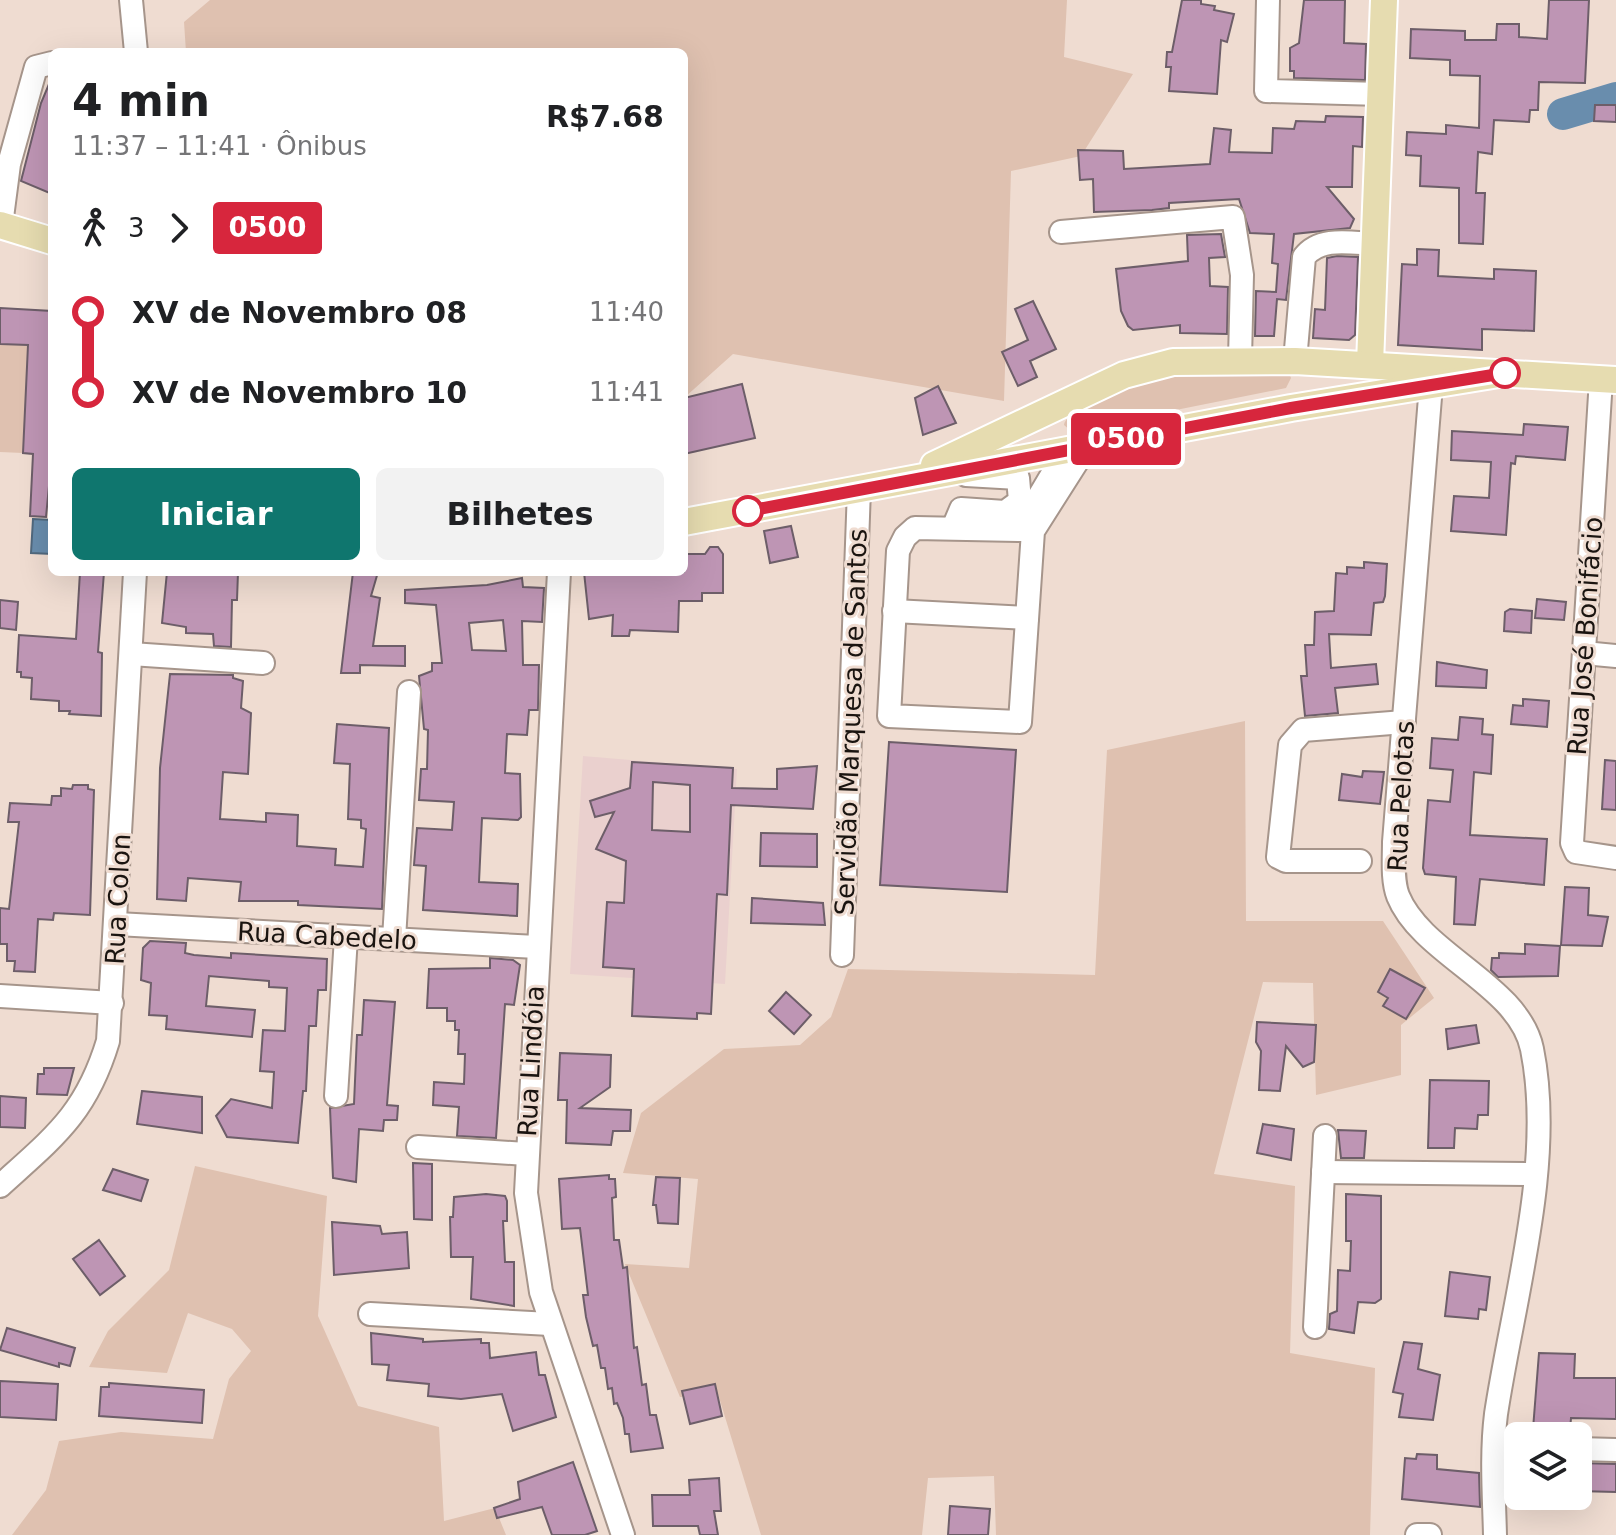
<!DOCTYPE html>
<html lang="pt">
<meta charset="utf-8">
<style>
body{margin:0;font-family:"DejaVu Sans",sans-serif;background:#f2f2f2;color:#202124;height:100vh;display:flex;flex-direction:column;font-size:30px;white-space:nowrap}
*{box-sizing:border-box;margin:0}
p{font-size:26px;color:#757577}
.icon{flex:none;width:44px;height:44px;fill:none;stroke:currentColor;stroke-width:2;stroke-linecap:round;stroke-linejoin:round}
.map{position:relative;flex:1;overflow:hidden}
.sheet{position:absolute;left:48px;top:48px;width:640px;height:528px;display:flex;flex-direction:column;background:#fff;border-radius:12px;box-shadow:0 8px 32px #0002}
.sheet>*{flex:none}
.badge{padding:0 16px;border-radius:6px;font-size:28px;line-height:52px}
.tools{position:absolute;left:1504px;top:1422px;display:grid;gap:16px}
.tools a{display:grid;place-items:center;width:88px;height:88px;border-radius:12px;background:#fff;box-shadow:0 8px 32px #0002;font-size:40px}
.map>.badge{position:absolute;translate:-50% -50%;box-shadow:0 0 0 4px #fff}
.legs{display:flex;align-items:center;gap:12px;height:88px;padding:0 24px;font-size:26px}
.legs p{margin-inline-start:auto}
.head{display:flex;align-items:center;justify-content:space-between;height:136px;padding:0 24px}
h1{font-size:44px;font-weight:800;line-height:60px}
.action{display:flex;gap:16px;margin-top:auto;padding:16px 24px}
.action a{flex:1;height:92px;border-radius:12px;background:#0f766e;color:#fff;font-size:32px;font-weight:800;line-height:92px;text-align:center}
.action a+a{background:#f2f2f2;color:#202124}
ul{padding:0 24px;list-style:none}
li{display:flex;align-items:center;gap:28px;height:80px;font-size:30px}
li i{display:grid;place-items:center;width:12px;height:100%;margin:0 10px;background:currentColor}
li i::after{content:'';width:20px;height:20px;margin:-10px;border:6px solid;border-radius:50%;background:#fff}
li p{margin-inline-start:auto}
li:first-child i{background:linear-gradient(#0000 50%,currentColor 0)}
li:last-child i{background:linear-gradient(currentColor 50%,#0000 0)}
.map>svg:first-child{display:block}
.education{fill:#ead0ce}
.green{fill:#dfc1b0}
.water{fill:#698dad;stroke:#51697e;stroke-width:2}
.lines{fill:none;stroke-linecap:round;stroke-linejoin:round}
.river{stroke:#698dad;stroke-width:32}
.building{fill:#be95b4;stroke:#6d5e69;stroke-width:2;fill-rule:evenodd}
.minor-casing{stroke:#a6958b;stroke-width:26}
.major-casing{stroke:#fff;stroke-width:30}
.minor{stroke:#fff;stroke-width:22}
.major{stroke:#e6dcb0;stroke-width:26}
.line-1-casing{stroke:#fff;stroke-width:18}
.line-1{stroke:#d7263d;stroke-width:12}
.stop-1-dot{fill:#fff;stroke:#d7263d;stroke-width:4}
.labels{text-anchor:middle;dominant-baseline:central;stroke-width:6;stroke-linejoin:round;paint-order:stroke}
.street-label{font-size:26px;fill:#1a1410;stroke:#efdcd1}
</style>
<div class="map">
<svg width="1616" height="1535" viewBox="0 0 1616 1535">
<rect width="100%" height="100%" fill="#efdcd1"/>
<path class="education" d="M583 756 737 769 725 984 570 974Z"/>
<g class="green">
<path d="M210 0H1067L1064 57 1133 74 1081 156 1011 171 1004 401 733 354 684 398V52H186L184 22Z"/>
<path d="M0 344 28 345 23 453 0 452Z"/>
<path d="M1162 370 1289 373 1291 378 1286 388 1071 431 1064 425C1068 405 1142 378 1162 370Z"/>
<path d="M1245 721 1246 921H1383L1434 998 1401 1025V1075L1316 1095 1313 983 1263 982 1214 1174 1295 1186 1290 1353 1375 1368 1370 1535H996L994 1476 928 1478 922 1535H761L718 1394 680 1397 625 1264 689 1268 698 1179 623 1173 641 1113 724 1049 800 1045 831 1017 848 969 1095 975 1107 750Z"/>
<path d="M195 1166 327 1196 318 1316 358 1406 439 1427 444 1521 495 1508 506 1535H12L46 1490 59 1441 121 1432 213 1439 229 1379 251 1351 232 1329 188 1313 167 1373 89 1367 108 1331 169 1270Z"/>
</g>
<path class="water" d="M33 519 52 520V554L31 553Z"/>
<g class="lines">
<path class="river" d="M1563 114 1616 98"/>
</g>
<g class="building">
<path d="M1182 0H1201V4L1215 6 1214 10 1234 14 1227 42 1221 40 1217 94 1169 91 1171 67H1166L1167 52H1172Z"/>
<path d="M1304 0H1345L1344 43 1366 44 1365 80 1294 78V71H1290V48L1299 43Z"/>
<path d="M1549 0H1589L1585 83 1539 82 1538 110H1530L1529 122 1494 120 1492 154 1478 152 1476 193H1485L1483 244 1459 243V188L1420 186 1421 156 1406 155 1407 132 1446 134V125L1479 128 1480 76 1450 75V60L1410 58 1411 29 1465 31V40H1496L1497 24H1519V37L1547 39Z"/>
<path d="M52 77V194L21 181 41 103Z"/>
<path d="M1595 105H1616V122L1594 121Z"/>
<path d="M1326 116 1363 117 1362 147 1353 146 1352 187H1327L1354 219 1350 228 1294 234 1286 300 1277 299 1274 336H1255L1256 291 1276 292 1278 264 1272 263 1274 234 1250 233 1239 199 1169 203V208L1152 210 1094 212 1093 179 1080 180 1078 150 1123 151 1124 169 1210 164 1214 128 1231 130 1229 152 1272 153 1273 128 1294 129 1296 121 1325 122Z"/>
<path d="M1221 234 1225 257 1209 258 1210 286 1228 287 1227 334 1180 333V325L1133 330 1128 326 1121 311 1116 269 1188 261 1187 235Z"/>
<path d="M1417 249 1439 250 1438 276 1494 279V269L1536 271 1534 331 1482 329V350L1398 345 1402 264 1417 265Z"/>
<path d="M1337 256 1358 257 1355 335 1349 340 1313 338 1315 309 1325 310 1327 258Z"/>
<path d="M1033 301 1056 349 1030 361 1037 377 1018 386 1002 352 1028 340 1015 309Z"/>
<path d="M0 308 52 311V455L46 517 30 516 33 454 23 453 28 345 0 344Z"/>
<path d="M742 384 755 438 684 454V398Z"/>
<path d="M938 386 956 423 923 435 915 398Z"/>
<path d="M1524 424 1568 427 1565 460 1516 456 1515 464 1511 463 1506 535 1451 531 1454 496 1489 498 1491 462 1451 460 1452 431 1523 435Z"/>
<path d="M791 526 798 557 770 563 764 531Z"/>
<path d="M710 547H718L723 554V593H702V601H679L678 632 630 630 629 636H612L613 615 589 619 584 572H684V554H705Z"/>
<path d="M1364 562 1387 564 1385 596 1383 602 1374 603 1371 635 1329 634 1331 668 1376 664 1378 684 1335 688 1338 713 1305 716 1301 676H1307L1305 645H1314L1315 612 1334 611 1336 573 1347 574V567L1364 568Z"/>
<path d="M80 572H104L98 652 102 653 101 716 69 714 70 711H59V701L31 699 32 678 21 677V672H17L19 635 76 639Z"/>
<path d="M167 572H238L237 600H232L231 647 214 646 213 634 186 633V627L162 623Z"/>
<path d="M353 572H378L371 596 380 598 373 646H405V666L360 665V673H341Z"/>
<path d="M522 578 523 587 544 588 542 622 522 621 523 665H539L538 710H529L527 735 507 734 505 773 520 774 521 817 518 820 482 818 479 882 518 884 517 916 423 910 426 866 414 865 417 828 452 830 454 802 419 800 421 769H427L428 730 424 729 419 676 432 671V663H442L436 605 405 603V590L487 585ZM503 620 506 651 472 650 469 623Z"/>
<path d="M1537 599 1566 602 1564 620 1535 618Z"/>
<path d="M0 600 18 602 16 630 0 628Z"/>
<path d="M1510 609 1532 611 1531 633 1504 631 1505 612Z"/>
<path d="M1437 662 1487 670 1486 688 1436 686Z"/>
<path d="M170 674 233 675V678L243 681 241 708 251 713 248 774 223 772 220 819 266 822V813L298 815 297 846 336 849 335 865 363 867 366 829 361 828V820L348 819 350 764 334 763 337 724 389 728 382 909 298 905V901H239L241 882 188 878 186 901 157 899 160 768Z"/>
<path d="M1523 699 1549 701 1547 727 1511 724 1513 705 1523 706Z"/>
<path d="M1460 717 1483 719 1482 734 1493 735 1491 774 1474 772 1470 835 1547 839 1544 885 1480 879 1475 925 1454 924 1456 877 1425 874 1423 868 1428 800 1450 802 1453 770 1430 768 1432 738 1458 740Z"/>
<path d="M889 742 1016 750 1007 892 880 885Z"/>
<path d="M1605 760 1616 761V810L1602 809Z"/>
<path d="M632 762 733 768 732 788 777 789V769L817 766 813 809 731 805 727 895 717 894 711 1014 697 1013V1019L632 1016 634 969 603 967 607 902 624 903 626 861 596 849 614 812 595 817 590 801 630 788ZM653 782 690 785V832L652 830Z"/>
<path d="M1363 771 1384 772 1380 804 1339 800 1342 774 1362 777Z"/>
<path d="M73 785H88V789L94 790 90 915 54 913 53 920 38 919 35 972 14 971 15 961H7V944H0V908L9 909 19 822H8L10 803 51 805 52 796H61V788L72 789Z"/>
<path d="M761 833 817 834V867L760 866Z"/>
<path d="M1565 887 1589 888 1588 915 1608 917 1602 946 1561 945Z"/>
<path d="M752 898 823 903 825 925 751 923Z"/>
<path d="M150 941 186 943 185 953 194 955 231 958V953L327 959 326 990H318L316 1026H309L306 1091H303L298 1143 227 1137 216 1116 231 1099 272 1108 274 1072 260 1071 263 1030 285 1031 287 988 269 987V981L209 976 206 1006 255 1010 252 1037 166 1029 167 1016 149 1015 151 983 141 980 143 948Z"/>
<path d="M1525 944 1560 946 1558 976 1498 977 1491 970 1492 958H1499V953L1525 954Z"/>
<path d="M490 958 513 960 520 965 514 1005 505 1004 496 1138 457 1136 459 1107 433 1105 434 1082 464 1084 465 1054H458L459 1030H455V1021H447V1008H427L429 969 490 968Z"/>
<path d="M1390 969 1425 988 1406 1019 1383 1006 1388 998 1378 992Z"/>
<path d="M786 992 811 1015 794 1034 769 1011Z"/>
<path d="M364 1000 395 1002 387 1105 398 1106 397 1120H384L383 1131 359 1129 356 1182 333 1178 330 1108 354 1104 357 1035H362Z"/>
<path d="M1257 1022 1316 1025 1314 1062 1303 1067 1286 1046 1280 1091 1259 1090 1261 1051 1256 1042Z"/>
<path d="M1476 1025 1479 1043 1448 1049 1446 1029Z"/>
<path d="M560 1053 611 1055 610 1087 580 1108 631 1110 630 1131H613L611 1145 566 1143 567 1100H558Z"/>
<path d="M44 1068H74L67 1095 37 1094 38 1074H44Z"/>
<path d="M1430 1080 1489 1081 1488 1115H1478L1477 1129 1455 1128 1454 1148H1428Z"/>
<path d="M142 1091 202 1097V1133L137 1124Z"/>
<path d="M0 1096 26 1098 25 1128 0 1127Z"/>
<path d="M1263 1124 1294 1129 1291 1160 1257 1153Z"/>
<path d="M1338 1130 1366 1131 1364 1158H1341Z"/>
<path d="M413 1163 432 1164V1220L414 1219Z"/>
<path d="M113 1169 148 1180 141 1201 103 1190Z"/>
<path d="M609 1175V1179H615L616 1197 612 1198 614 1240H619L623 1268 627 1267 634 1348 637 1347 642 1385 646 1384 650 1415H656L663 1448 631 1452 629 1434H625L623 1418 617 1403 614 1404 612 1388 608 1389 605 1368H601L597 1345 593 1346 586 1317 583 1295H588L580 1228 562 1229 559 1179Z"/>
<path d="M656 1177 680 1178 678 1224 658 1223 656 1205H653Z"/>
<path d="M486 1194 505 1196 507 1201V1221H503L505 1262H514V1306L471 1299 473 1257H451L450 1217H453L454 1197Z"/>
<path d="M1346 1194 1381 1196V1299L1375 1303 1358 1302 1354 1333 1329 1329 1330 1314 1337 1311 1338 1270 1350 1271 1351 1241H1346Z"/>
<path d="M332 1222 380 1226 382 1234 407 1232 409 1268 334 1275Z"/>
<path d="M99 1240 125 1276 100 1295 73 1259Z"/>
<path d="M1450 1272 1490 1277 1486 1310 1479 1309 1478 1319 1445 1316Z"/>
<path d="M7 1328 75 1348 70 1366 59 1363V1367L0 1350Z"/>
<path d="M371 1333 423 1339V1342L481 1339V1343H489L490 1358 536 1352 539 1375H545L556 1417 513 1431 502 1394 461 1399 428 1396 429 1384 387 1380 389 1365 372 1364Z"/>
<path d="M1404 1342 1422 1344 1418 1369 1440 1375 1433 1420 1399 1417 1403 1394 1393 1392Z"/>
<path d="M1539 1353 1575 1354 1574 1378H1616V1419L1571 1418 1570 1430 1533 1429Z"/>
<path d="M0 1381 58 1384 56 1420 0 1417Z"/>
<path d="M109 1383 204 1390 202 1423 99 1416 101 1387H109Z"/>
<path d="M715 1384 722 1416 690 1424 682 1391Z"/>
<path d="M1417 1454 1437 1455V1469L1479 1473 1480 1507 1402 1499 1405 1458 1416 1459Z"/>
<path d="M573 1462 597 1531 585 1535H552L542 1507 497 1518 494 1508 520 1499 518 1482Z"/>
<path d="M1578 1463 1616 1464V1492L1578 1491Z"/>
<path d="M719 1478 721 1511H714L718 1535H700L698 1526H653L652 1495H690L689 1480Z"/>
<path d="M950 1506 990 1509 988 1535H948Z"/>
</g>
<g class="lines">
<g class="minor-casing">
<g id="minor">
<path d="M131 0 136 52"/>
<path d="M1268 0 1266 91 1381 94"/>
<path d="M1 225 9 164 36 67 52 63"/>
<path d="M1061 232 1233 217 1242 275 1240 359"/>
<path d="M1295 361 1304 257C1320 236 1351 243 1374 244"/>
<path d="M1601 379 1572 843 1576 852 1616 858"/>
<path d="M1431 385 1394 842C1394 859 1392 880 1398 896 1422 955 1519 985 1532 1049 1555 1162 1513 1301 1496 1414 1491 1454 1494 1495 1495 1535"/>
<path d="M1058 452 1056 468 1019 530 915 528 905 537 898 551 889 716 1020 722 1033 531 1087 446"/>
<path d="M953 528 961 509 1005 512 1020 501 1018 478 966 475"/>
<path d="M559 572 526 1193 541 1292 623 1535"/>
<path d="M894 611 1027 618"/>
<path d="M1584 653 1616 656"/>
<path d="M131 654 263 663"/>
<path d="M1360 861H1286L1278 857 1290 745 1303 730 1404 722"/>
<path d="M117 924 537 947"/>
<path d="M394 939 409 692"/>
<path d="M842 955 859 489"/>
<path d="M0 996 112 1003"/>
<path d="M336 1096 346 937"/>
<path d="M418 1147 526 1154"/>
<path d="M1323 1172 1535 1174"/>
<path d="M0 1186C54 1137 86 1114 108 1041L135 572"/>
<path d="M370 1314 550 1324"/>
<path d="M1315 1327 1325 1136"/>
<path d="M1578 1449 1616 1450"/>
<path d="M1417 1535H1430"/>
</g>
</g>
<g class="major-casing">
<g id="major">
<path d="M0 225 52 241"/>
<path d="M1370 364 1384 0"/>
<path d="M934 465 1124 375 1173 362 1295 361 1616 380"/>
<path d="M684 522 1291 408 1505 373"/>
</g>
</g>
<use href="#minor" class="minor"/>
<use href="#major" class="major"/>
</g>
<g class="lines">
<g class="line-1-casing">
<path id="line-1" d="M748 511 1291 408 1505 373"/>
</g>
<use href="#line-1" class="line-1"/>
</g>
<g class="stop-1-dot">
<circle cx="1505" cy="373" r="14"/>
<circle cx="748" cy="511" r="14"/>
</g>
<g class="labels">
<g class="street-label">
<text transform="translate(1585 636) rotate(-86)">Rua José Bonifácio</text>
<text transform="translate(851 722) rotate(-88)">Servidão Marquesa de Santos</text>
<text transform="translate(1401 796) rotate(-87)">Rua Pelotas</text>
<text transform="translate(118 899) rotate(-87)">Rua Colon</text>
<text transform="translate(327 936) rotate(3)">Rua Cabedelo</text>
<text transform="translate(531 1061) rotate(-87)">Rua Lindóia</text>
</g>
</g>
</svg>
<div class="tools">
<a><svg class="icon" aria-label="layers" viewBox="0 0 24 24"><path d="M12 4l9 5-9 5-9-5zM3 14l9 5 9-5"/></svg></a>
</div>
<b class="badge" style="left:1126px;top:439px;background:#d7263d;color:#fff">0500</b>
<section class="sheet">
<div class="head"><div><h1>4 min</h1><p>11:37 – 11:41 · Ônibus</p></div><b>R$7.68</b></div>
<div class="legs"><svg class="icon" aria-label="walk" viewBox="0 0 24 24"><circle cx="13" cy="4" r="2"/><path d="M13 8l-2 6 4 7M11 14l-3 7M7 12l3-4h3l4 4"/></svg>3<svg class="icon" aria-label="forward" viewBox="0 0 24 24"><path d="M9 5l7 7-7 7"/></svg><b class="badge" style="background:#d7263d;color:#fff">0500</b></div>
<ul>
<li><i style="color:#d7263d"></i><b>XV de Novembro 08</b><p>11:40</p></li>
<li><i style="color:#d7263d"></i><b>XV de Novembro 10</b><p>11:41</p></li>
</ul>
<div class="action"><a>Iniciar</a><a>Bilhetes</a></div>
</section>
</div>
